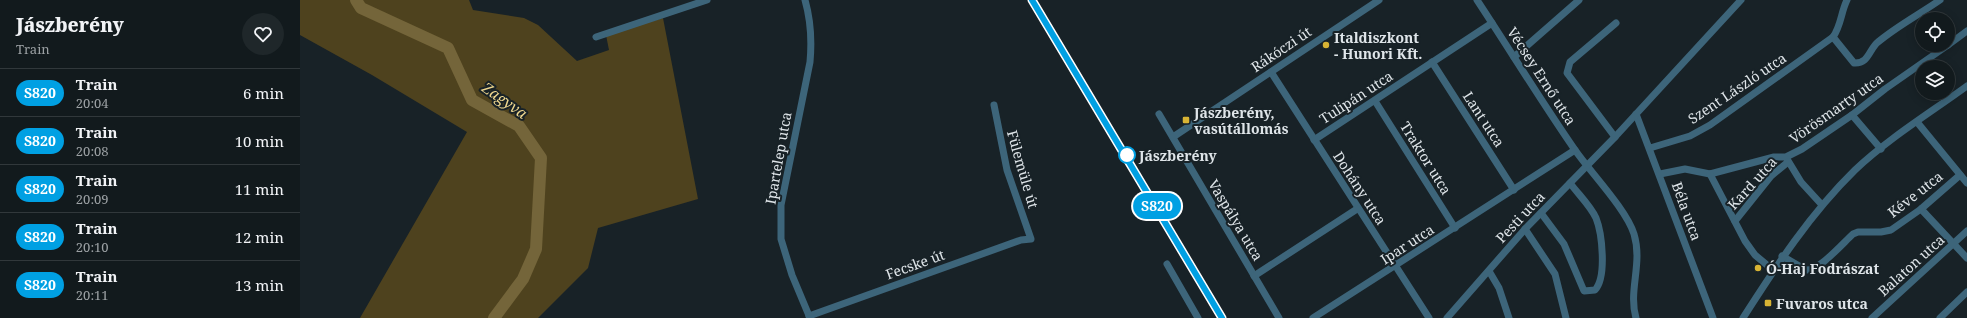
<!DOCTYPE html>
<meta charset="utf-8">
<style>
body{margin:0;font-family:"Noto Serif",serif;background:#1f272a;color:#f1f3f6;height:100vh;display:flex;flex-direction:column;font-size:15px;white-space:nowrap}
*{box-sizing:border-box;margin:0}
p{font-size:13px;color:#9ca1a4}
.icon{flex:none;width:22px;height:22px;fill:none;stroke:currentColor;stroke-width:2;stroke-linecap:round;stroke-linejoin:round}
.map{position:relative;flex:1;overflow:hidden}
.drawer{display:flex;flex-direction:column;background:#121a1d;width:300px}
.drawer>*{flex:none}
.badge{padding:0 8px;border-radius:13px;font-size:14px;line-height:26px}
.buttons{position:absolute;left:1615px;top:12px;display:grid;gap:8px}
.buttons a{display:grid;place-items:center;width:40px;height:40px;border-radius:50%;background:#121a1d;box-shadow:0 2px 10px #0003,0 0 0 1px #31383b;font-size:20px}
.map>.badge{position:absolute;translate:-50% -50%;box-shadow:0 0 0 2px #fff}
.round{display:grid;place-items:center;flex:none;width:42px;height:42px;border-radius:21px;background:#1f272a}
.headline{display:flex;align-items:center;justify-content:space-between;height:68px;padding:0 16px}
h1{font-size:19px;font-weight:800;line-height:30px}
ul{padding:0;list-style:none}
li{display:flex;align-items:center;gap:12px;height:48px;padding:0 16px;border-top:1px solid #31383b}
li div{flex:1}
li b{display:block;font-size:15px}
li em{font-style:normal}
li .badge{min-width:44px;font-weight:700;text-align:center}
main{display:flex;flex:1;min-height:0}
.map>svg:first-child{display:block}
.green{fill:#4e421e}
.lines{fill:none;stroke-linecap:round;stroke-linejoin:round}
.river{stroke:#74653a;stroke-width:12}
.minor{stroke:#3d657a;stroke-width:7}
.rail-casing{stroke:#bec5c9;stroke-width:3.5}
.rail{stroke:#182227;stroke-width:2;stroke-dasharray:6;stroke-linecap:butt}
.line-casing{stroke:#fff;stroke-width:9}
.line{stroke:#00a0e3;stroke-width:6}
.poi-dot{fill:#d8b434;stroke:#182227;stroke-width:1.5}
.stop-dot{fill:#fff;stroke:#00a0e3;stroke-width:2}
.labels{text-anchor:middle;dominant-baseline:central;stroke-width:4;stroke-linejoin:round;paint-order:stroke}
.poi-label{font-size:14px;font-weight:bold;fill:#dfe5e9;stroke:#182227;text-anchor:start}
.street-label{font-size:14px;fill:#dfe5e9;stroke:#182227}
.stop-label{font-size:14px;font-weight:bold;fill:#dfe5e9;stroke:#182227;text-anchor:start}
.water-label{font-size:15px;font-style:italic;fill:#eed78f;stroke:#182227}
</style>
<main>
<section class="drawer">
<div class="headline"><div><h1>Jászberény</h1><p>Train</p></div><a class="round"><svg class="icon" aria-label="heart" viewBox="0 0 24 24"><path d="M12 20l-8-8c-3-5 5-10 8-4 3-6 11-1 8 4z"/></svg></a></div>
<ul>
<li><span class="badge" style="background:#00a0e3;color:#fff">S820</span><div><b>Train</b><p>20:04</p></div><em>6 min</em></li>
<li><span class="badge" style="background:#00a0e3;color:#fff">S820</span><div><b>Train</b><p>20:08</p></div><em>10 min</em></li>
<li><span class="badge" style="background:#00a0e3;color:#fff">S820</span><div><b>Train</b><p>20:09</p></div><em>11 min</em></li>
<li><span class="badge" style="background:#00a0e3;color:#fff">S820</span><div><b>Train</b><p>20:10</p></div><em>12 min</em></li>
<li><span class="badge" style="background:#00a0e3;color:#fff">S820</span><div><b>Train</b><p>20:11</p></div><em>13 min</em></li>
</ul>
</section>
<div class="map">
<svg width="1667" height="318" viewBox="0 0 1667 318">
<rect width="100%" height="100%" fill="#182227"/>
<path class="green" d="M0 0H169L173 10 224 18 238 25 277 61 309 50 306 35 363 18 398 199 298 228 288 268 238 318H60L167 132 72 75 0 35Z"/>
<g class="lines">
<path class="river" d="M56 0 61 8 148 48 172 100 219 126 241 158 236 249 223 279 194 318"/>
<g class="minor">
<path d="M505 0C511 21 512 40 510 62L481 205V239L492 275 510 318"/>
<path d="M1177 0C1210 50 1241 101 1275 150 1291 173 1326 209 1334 234 1343 264 1328 290 1336 318"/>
<path d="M296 37 407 0"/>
<path d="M1533 37 1554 63C1569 64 1569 49 1578 42 1597 26 1620 14 1640 0"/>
<path d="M1648 45 1667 31"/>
<path d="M1214 57 1279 0"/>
<path d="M1132 62 1214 190"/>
<path d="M971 72 1129 318"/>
<path d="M1075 101 1155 228"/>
<path d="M859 114 979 318"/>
<path d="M1336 114 1413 318"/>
<path d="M1552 115 1581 149"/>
<path d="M1617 122 1667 183"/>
<path d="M873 137 1079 0"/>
<path d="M1315 137 1267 73 1270 62 1316 23"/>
<path d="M1014 140 1192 23"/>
<path d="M1350 148 1390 136 1410 125 1533 37C1541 26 1541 12 1547 0"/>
<path d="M1487 159 1501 182 1522 205"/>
<path d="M1360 174 1385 169 1410 174 1474 157H1486L1502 149 1552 115 1585 89 1648 45"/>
<path d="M1410 174 1445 241 1455 255 1473 270"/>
<path d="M1621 209 1667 258"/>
<path d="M1241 213 1264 244 1284 291 1295 290C1307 277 1302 233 1296 218 1290 205 1278 194 1270 183"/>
<path d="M1435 221 1471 176 1488 162"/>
<path d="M1225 229 1255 274 1266 318"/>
<path d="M1482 256 1506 270C1519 271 1543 243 1553 234L1558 232H1581L1591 230 1621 209 1660 175"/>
<path d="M867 264 898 318"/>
<path d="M1189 271 1199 288 1209 318"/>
<path d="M954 276 1057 209"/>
<path d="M509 316 721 240 731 239 707 170 694 105"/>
<path d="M1013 318 1275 150"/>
<path d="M1147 318 1225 229 1315 137 1441 0"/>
<path d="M1443 318C1477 265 1510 214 1555 170 1589 138 1630 113 1667 86"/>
<path d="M1572 318 1667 231"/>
<path d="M1640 318 1667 292"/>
</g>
<g class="rail-casing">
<path id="rail" d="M732 0 922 318"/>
</g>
<use href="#rail" class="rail"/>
</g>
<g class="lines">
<g class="line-casing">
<path id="line" d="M732 0 922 318"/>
</g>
<use href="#line" class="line"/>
</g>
<g class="poi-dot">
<circle cx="1026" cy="45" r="4"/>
<rect x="882" y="116" width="8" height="8" rx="2"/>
<circle cx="1458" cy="268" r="4"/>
<rect x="1464" y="299" width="8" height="8" rx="2"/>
</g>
<circle class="stop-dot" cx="827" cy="155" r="8"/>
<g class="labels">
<g class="poi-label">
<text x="1034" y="37">Italdiszkont<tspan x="1034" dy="16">- Hunori Kft.</tspan></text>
<text x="894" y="112">Jászberény,<tspan x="894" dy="16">vasútállomás</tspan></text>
<text x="1466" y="268">Ó-Haj Fodrászat</text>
<text x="1476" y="303">Fuvaros utca</text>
</g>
<g class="street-label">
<text transform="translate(981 49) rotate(-34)">Rákóczi út</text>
<text transform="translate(1242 76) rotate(57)">Vécsey Ernő utca</text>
<text transform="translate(1437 88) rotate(-34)">Szent László utca</text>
<text transform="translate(1056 97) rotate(-33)">Tulipán utca</text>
<text transform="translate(1536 108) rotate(-35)">Vörösmarty utca</text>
<text transform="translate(1184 119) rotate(57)">Lant utca</text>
<text transform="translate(478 158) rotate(-80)">Ipartelep utca</text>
<text transform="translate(1126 158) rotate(58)">Traktor utca</text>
<text transform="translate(723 169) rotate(74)">Fülemüle út</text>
<text transform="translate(1452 183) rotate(-48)">Kard utca</text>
<text transform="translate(1060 188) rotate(57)">Dohány utca</text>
<text transform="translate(1615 194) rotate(-38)">Kéve utca</text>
<text transform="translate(1387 211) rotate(70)">Béla utca</text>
<text transform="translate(1220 217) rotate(-47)">Pesti utca</text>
<text transform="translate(936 220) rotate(59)">Vaspálya utca</text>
<text transform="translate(1107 244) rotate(-33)">Ipar utca</text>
<text transform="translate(615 264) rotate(-20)">Fecske út</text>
<text transform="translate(1611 265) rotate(-42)">Balaton utca</text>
</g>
<g class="stop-label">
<text x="839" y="155">Jászberény</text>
</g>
<g class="water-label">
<text transform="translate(205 100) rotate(35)">Zagyva</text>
</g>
</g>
</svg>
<div class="buttons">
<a><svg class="icon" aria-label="locate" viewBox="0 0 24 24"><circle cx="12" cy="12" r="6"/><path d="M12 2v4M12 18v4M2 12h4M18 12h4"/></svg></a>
<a><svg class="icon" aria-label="layers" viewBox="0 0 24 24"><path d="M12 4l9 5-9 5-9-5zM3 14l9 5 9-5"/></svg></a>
</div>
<b class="badge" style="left:857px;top:206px;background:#00a0e3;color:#fff">S820</b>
</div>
</main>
